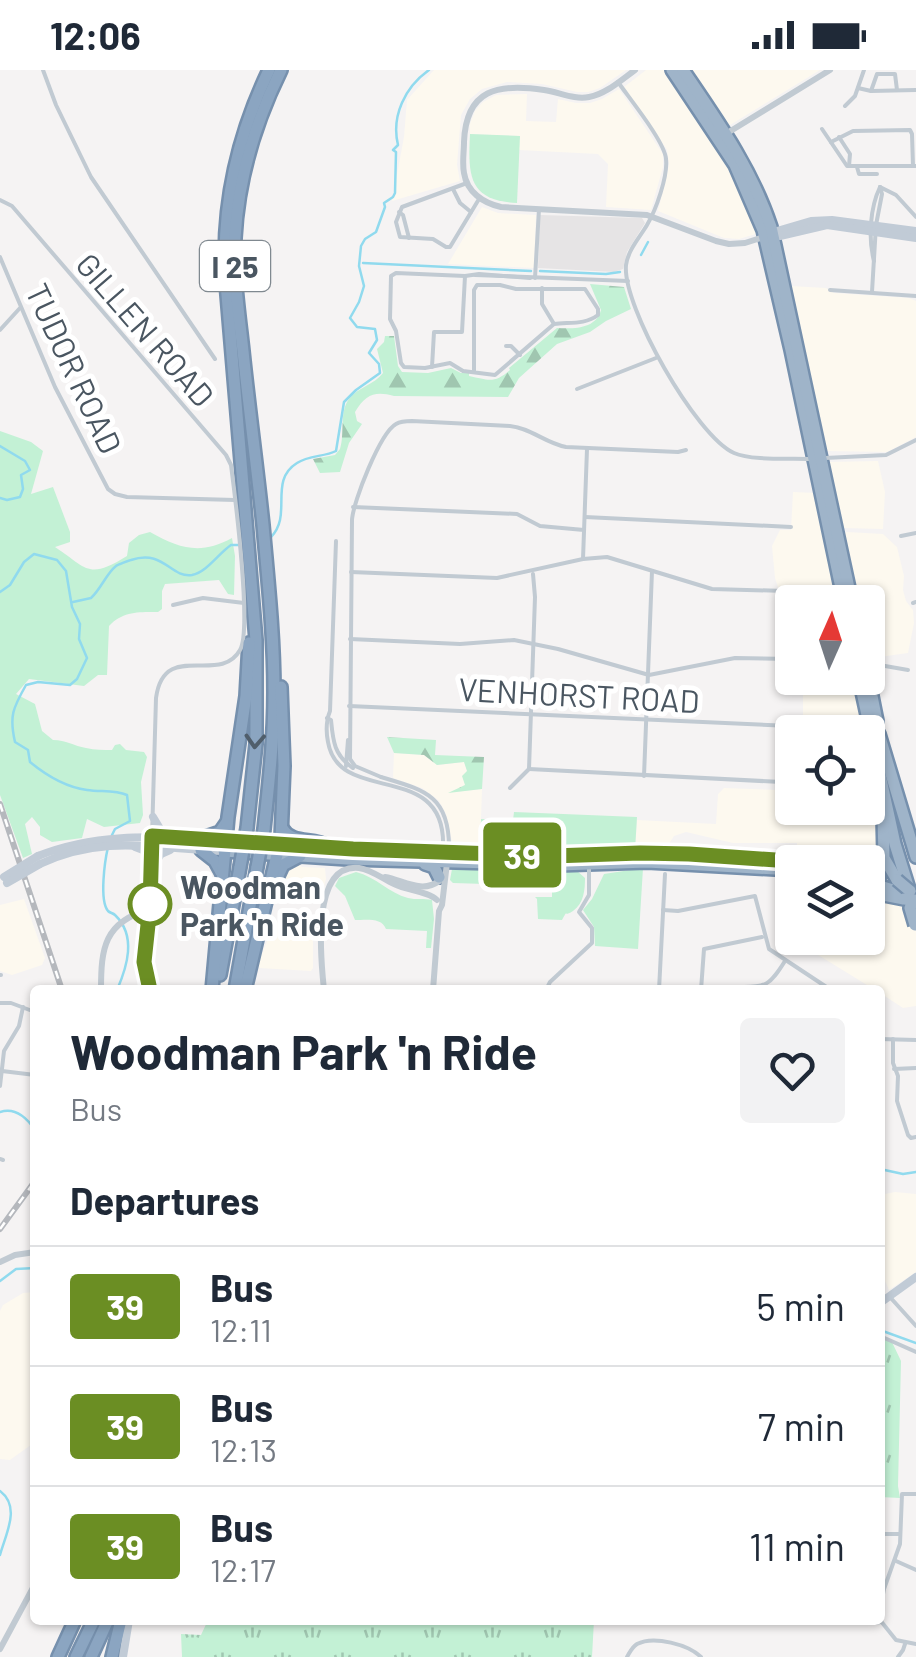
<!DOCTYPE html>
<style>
body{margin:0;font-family:Barlow,sans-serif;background:#f2f2f3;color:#1f2937;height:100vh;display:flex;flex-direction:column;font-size:38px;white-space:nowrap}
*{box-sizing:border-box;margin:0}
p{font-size:32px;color:#747a83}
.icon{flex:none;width:55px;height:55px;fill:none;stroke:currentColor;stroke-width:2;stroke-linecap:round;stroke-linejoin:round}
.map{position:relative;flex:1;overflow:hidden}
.side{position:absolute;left:30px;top:915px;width:855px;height:640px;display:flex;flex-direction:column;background:#fff;border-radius:10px;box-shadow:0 2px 8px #0004}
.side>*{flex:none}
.badge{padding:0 20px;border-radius:8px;font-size:35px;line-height:65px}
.needle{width:65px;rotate:3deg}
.controls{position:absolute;left:775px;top:515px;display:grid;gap:20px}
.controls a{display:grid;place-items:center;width:110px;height:110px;border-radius:10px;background:#fff;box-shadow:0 2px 8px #0004;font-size:50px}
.map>.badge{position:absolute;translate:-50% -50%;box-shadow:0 0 0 5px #fff}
h2{padding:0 40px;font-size:38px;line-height:90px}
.round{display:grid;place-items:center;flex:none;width:105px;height:105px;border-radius:10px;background:#f2f2f3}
.summary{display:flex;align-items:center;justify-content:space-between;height:170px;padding:0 40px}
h1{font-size:48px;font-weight:700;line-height:75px}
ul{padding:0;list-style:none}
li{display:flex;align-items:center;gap:30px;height:120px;padding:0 40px;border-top:2px solid #e0e1e3}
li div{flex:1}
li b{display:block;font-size:38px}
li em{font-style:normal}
li .badge{min-width:110px;font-weight:700;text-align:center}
.status{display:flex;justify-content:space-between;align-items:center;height:70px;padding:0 50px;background:#fff;direction:ltr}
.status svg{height:28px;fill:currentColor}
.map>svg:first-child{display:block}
.commercial{fill:#fdf9ef}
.education{fill:#e6e4e5}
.grass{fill:#c3f1d5}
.forest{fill:url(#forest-firs)}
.park{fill:url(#park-tufts)}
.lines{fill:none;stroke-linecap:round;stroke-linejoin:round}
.stream{stroke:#90daee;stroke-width:2.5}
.trunk-casing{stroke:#7690ad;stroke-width:16}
.motorway-casing{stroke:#7690ad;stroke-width:16}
.minor{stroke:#c1cad2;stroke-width:4}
.tertiary{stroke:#c1cad2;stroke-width:6}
.secondary{stroke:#c1cbd6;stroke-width:8}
.trunk{stroke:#9fb4c9;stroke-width:11}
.motorway{stroke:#8ba5c1;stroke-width:11}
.rail-casing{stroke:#b5b8bd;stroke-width:6}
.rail{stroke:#fff;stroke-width:2.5;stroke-dasharray:8;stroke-linecap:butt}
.trunk-bridge-casing{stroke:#7690ad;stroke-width:16;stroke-linecap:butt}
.motorway-bridge-casing{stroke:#7690ad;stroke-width:16;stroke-linecap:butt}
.secondary-bridge{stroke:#c1cbd6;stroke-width:8}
.trunk-bridge{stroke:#9fb4c9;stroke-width:11}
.motorway-bridge{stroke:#8ba5c1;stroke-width:11}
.oneway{stroke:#505e6b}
.line-casing{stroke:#fff;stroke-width:22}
.line{stroke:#6b8e23;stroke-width:15}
.stop-dot{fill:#fff;stroke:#6b8e23;stroke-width:5}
.labels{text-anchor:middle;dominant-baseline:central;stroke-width:10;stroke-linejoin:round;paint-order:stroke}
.shield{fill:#fff;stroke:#808990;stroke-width:2.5}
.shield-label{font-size:30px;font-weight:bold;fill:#4a5661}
.street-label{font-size:32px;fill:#4a5661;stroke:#fff}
.stop-label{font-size:32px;font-weight:bold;fill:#4a5661;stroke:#fff;text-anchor:start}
</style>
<div class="status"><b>12:06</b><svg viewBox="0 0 49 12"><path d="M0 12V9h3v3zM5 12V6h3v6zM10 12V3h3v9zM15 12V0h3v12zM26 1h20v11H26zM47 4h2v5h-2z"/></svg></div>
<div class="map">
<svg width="916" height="1587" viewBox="0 0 916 1587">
<defs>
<pattern id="forest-firs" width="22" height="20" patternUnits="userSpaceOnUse" patternTransform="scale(2.5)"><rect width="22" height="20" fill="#c3f1d5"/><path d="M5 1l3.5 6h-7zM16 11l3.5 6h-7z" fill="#a0c6b0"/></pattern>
<pattern id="park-tufts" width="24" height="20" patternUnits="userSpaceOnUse" patternTransform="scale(2.5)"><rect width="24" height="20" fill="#c3f1d5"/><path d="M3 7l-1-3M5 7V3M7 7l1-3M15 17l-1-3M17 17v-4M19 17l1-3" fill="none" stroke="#a0c6b0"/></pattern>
</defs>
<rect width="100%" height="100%" fill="#f5f3f3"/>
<g class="commercial">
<path d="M434 0H626L600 18 588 22H577L542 14 507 12 482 19 470 29 461 45 457 95 460 111 392 131 404 67 407 30Z"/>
<path d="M646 0H668L732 99 759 163 739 169 724 168 658 141 669 95 667 80 624 17Z"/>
<path d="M689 0H820L730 55 725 53Z"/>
<path d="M619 19 663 84V97L651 140 606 137 608 94 598 84 519 80V66L470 64V54L475 41 483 32 496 25 527 24 526 51 556 52 558 29 576 33H590L602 29Z"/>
<path d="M482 137 498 143 536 145 534 198 448 194Z"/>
<path d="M790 216 826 218 834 223 909 228 916 231V367L887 382 826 381Z"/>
<path d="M878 391 885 422 883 459 843 458 841 456 827 392Z"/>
<path d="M793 422 816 423 840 532H792V559L775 508 772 476 780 460H791Z"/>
<path d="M847 462 883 464 897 477 904 506 903 520 906 531 913 540 914 553 908 583 879 587 871 586 868 575V532H857L842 464Z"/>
<path d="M803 608H855L869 665 882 743 878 789 872 799 868 801V792H824L797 787V773H733L686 762 674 766 665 780H635L637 750 716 754 718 724 724 718 779 720 784 725 792 726V738H868V662H813L814 657 803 647Z"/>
<path d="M394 683 424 685 437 695 464 692 467 701 465 715 453 722 482 719 480 779 453 776 446 744 439 731 422 718 393 708Z"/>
<path d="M299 794 302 797 325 798 326 809 321 827 282 823 280 817 282 805Z"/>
<path d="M789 804H792V868H868V827L899 834 905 840 916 859V936L903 938 880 923V920H875L784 864Z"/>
<path d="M24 829 45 888 42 895 12 905 0 901V835Z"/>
<path d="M279 852 310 853 313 867V898L311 901 259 898 258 893 274 855Z"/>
<path d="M895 1122 916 1124V1202L889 1220 880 1199V1125Z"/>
<path d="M35 1222V1372L10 1390 0 1389V1241L3 1235 23 1223Z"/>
</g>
<path class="education" d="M540 145 642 148 645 153 627 182 623 199 614 202 538 198Z"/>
<g class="grass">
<path d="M470 64 520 66 517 133C468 131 468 105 470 64Z"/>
<path d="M0 361 31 372 43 381 31 424 53 417 70 462V472L55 477C88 499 88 510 127 486L129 473 139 465 150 462C180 479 201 485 232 468L235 486 234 525 228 524 219 510 165 514 162 521V539L158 542C139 542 123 541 109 556L107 605H98L84 616 29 609 16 624 35 634 42 661 53 670C66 670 74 676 86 678 95 680 104 680 112 680L115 675 120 674 126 680 144 682 147 687 141 712 143 745 140 753 104 757 87 749 82 768 52 772 40 765V757L32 747 25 754 32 784 23 788 0 725Z"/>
<path d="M514 742 637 747 635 780 572 783 480 779 481 749 513 750Z"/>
<path d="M459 798 576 800 585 808C585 820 584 833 573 841 562 848 569 838 562 850L538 849 537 829 535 827H552V821L546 816 453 813 450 810 452 799Z"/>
<path d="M643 798 638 879 595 876 594 857 583 840 592 829 604 804Z"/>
<path d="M356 802C376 807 389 823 408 828 416 830 424 828 432 830L434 849 431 878H426L427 861 386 859C382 847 365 850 355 850L345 826 335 816 339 808Z"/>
</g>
<g class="forest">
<path d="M590 214 624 217 631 239 606 251 590 262 557 274 519 308 508 327 394 326C375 321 366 324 355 342L357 351 362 354 349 373 340 402 320 403 313 389 335 385 340 379C345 364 339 342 349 329 358 317 374 315 383 303L377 279 384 272 385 266H394L398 296 402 302 428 303 451 298 461 303H469V306C489 310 494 314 510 300L509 298 557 258C574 259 596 259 601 240Z"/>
<path d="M387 667 436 670 435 685 484 687 482 719 448 723 465 715 462 706 467 701 464 692 437 695 424 685 394 683Z"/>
</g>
<g class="park">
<path d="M880 1266 891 1270 901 1291 898 1416 900 1428 880 1427Z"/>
<path d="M208 1550H594L592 1587H182L181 1564 201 1565Z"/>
</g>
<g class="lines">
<g class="stream">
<path d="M641 185 648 172"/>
<path d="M363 193 531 201"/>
<path d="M540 201 606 204 620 202"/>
<path d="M0 376 25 391 30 400 21 405 23 419 20 427 7 430 0 428"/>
<path d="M271 467C293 445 268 411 297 393 309 385 324 387 336 381L344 332 356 320 380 303 379 294 369 283 377 270 375 259 357 257 350 248 359 232 364 216 359 196 361 176 365 169 376 162 385 137 384 133 393 127 395 123 396 82 393 80 398 75C391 46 405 17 429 0"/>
<path d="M0 522 10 515 24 492 34 484 57 490 66 501 72 537 80 554 79 569 87 588 77 609 70 615 38 612 26 615C13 638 9 646 15 672L28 680 30 692C47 706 65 717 87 720 101 722 115 720 127 725L130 751 115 759 112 765"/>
<path d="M73 532 91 528C101 519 106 504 116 496 117 495 130 490 131 490 164 479 170 508 192 505 207 502 219 483 231 475H240"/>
<path d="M108 777C105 790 99 830 108 841 110 843 113 843 115 845 137 866 127 897 117 920"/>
<path d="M0 1042C15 1037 27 1048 35 1060"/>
<path d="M880 1099 903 1104 916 1102"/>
<path d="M0 1211 16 1199 35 1198"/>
<path d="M880 1260 916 1273"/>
<path d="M0 1421C21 1437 6 1463 0 1485"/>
</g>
<g class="trunk-casing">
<g id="trunk">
<path d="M672 0 735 95 763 160 791 280 844 532"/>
<path d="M683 0C717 50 752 99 771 157L852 532"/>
<path d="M868 606 877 651"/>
<path d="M859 608 895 774 910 822"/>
<path d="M879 664 916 787"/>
<path d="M883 746 884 788 897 810"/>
<path d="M226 769 353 779 552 786 689 784 805 792"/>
<path d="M224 781 347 789 559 795 647 792 792 800"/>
<path d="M425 794 434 797 439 807"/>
<path d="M870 813 909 825"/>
<path d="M872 814 879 809 880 783"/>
<path d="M868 822 904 829"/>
</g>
</g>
<g class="motorway-casing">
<g id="motorway">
<path d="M247 758 256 674V570L226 213C221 139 237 67 269 0"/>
<path d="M282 758C292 775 312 767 328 776"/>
<path d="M264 759C269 713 274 668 274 622 274 566 268 511 263 455 257 397 249 339 243 281 239 244 233 206 235 168 238 109 255 53 281 0"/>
<path d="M202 768 220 762 227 752"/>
<path d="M201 780 215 791 221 802"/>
<path d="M277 808 283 795 300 786"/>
<path d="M220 905 240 797"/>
<path d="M212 920 228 747 246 626 249 573"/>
<path d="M235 920 257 797"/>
<path d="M245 920 281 768 284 696 281 617"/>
<path d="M58 1587 75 1550"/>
<path d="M76 1587 94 1550"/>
<path d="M91 1587 108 1550"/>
<path d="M112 1587 121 1550"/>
</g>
</g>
<g class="minor">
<path d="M43 0 56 35 91 107 215 289"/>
<path d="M618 12C629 28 665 72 666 89 668 106 656 140 647 155 640 167 628 180 626 195 622 236 696 366 734 383 752 391 790 388 810 389"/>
<path d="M858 18 871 21 916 20"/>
<path d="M871 21 877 4H895L897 20"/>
<path d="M845 36 855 26 864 0"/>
<path d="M822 59 847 96H916"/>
<path d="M839 67 850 84 849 96"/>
<path d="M831 72 853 61 910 60 912 64 913 96"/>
<path d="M857 97 859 104H877"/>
<path d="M467 113 402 137 396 152 400 167 433 169 446 177H450L479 129"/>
<path d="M880 117 896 125 916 147"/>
<path d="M453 119 460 133 471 142"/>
<path d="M0 130 12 136 226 385 231 395C235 426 252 560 240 580 220 616 164 569 156 628L152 767"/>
<path d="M399 142 403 145 409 168"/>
<path d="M0 187 55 317 108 419 115 424 127 427 235 430"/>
<path d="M874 191C868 168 870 138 880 117"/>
<path d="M475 205 628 211"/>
<path d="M535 208 539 139"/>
<path d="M542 218V234L554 254"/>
<path d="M830 220 916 226"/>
<path d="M872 222 876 155 882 124 880 117"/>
<path d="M0 260 20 238"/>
<path d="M506 276H511L520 285"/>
<path d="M432 297 434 262H462L465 206"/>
<path d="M474 302V220L477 215H500L516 219H585L598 239V245C585 255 569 252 554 254L495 305 463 301 450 293 425 298 404 297 401 293 396 261 390 249 391 206 396 203 465 206 479 204 530 208"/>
<path d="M577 319 656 288"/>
<path d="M825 388 886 385 916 370"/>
<path d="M353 437 517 444 540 456 584 460"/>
<path d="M585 447 791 457"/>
<path d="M901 466 916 463"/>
<path d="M336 471 330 641C326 651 326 662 328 672 339 737 447 688 443 778"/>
<path d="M583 489 587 379"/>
<path d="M351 502 497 508 583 489 607 487 712 519 785 521"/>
<path d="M913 533 916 532"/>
<path d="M173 535 203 528 244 533"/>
<path d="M350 569 460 574 514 570 558 579 649 605 735 588 792 589"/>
<path d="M868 593 908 600"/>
<path d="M349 636 791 656 806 660"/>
<path d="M327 648 331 650C333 671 334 685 353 698"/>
<path d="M346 696 348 670"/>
<path d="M529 699 781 712 789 716"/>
<path d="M529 699 535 527 533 504"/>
<path d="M644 706 652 501"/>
<path d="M381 707 355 696 350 689 352 450C353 432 380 363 396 354 401 351 407 351 412 351L510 356C531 358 545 373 566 377L678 382 686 380"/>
<path d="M381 707C424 720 449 725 449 777"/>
<path d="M510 718 529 699"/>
<path d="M663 840 678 841 755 826 769 879 831 920"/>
<path d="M0 905H1"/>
<path d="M738 917C766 918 770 915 785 891"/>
<path d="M546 920 550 912 592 873V858L579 842 589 825V799"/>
<path d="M659 920 665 804"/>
<path d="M701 920 704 879 762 867"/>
<path d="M0 933H11L35 942"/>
<path d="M880 969 916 970"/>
<path d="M893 969V993L898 1006 897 1031 908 1065 911 1068 916 1067"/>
<path d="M894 999 916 998"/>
<path d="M2 1001 35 1005"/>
<path d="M0 1016 4 981 19 956 23 937"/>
<path d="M0 1089 3 1090"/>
<path d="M889 1226 916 1256"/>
<path d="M880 1266 916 1282"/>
<path d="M880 1464H900"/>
<path d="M896 1491 916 1500"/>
<path d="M880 1539 884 1519 900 1474 902 1424H916"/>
<path d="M828 1550H837"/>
<path d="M869 1550 874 1553 881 1552"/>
<path d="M880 1550 896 1570 916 1574"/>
<path d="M627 1587C630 1582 632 1577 637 1574 654 1565 689 1575 701 1587"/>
<path d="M898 1587 903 1580 905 1574"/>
</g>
<g class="tertiary">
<path d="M635 0C621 10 606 24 589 27 574 30 559 22 544 20 498 13 466 19 464 72 464 82 462 93 464 103 467 122 483 133 501 137L647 145 716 171 729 174 745 173 767 166"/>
<path d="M724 65 830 0"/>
<path d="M385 807C403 810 422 824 439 811"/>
<path d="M101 920C101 878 104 852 150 839"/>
<path d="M150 920C140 894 148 867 150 840 151 815 151 791 152 767"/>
<path d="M324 920C321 891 310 793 359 798 372 800 383 809 394 814 408 821 428 821 437 830"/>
<path d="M433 920 439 841 442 835 447 793"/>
<path d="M0 1192 15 1185 35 1182"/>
<path d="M0 1579 35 1514"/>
</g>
<g class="secondary">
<path d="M773 165 777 161 811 151 832 150 916 161"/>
<path d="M773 165 780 166 827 155 916 168"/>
<path d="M153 747 162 762 168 765"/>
<path d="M135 777 143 780 151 791"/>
<path d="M38 786C93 764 148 766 206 769"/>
<path d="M40 794C104 764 157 779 224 781"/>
<path d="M151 800 161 784 170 780"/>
<path d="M880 1233 916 1207"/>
<path d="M123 1587 129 1550"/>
</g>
<use href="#trunk" class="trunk"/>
<use href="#motorway" class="motorway"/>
<g class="rail-casing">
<g id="rail">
<path d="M0 734 62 920"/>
<path d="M0 1159 35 1111"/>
</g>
</g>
<use href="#rail" class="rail"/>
<g class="trunk-bridge-casing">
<g id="trunk-bridge">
<path d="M897 810 910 821"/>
<path d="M904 829 914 830 910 838 915 855"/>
</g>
</g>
<g class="motorway-bridge-casing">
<g id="motorway-bridge">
<path d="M240 797 247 758"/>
<path d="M257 797 264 759"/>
</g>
</g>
<g class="secondary-bridge">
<path d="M4 807 38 786"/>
<path d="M7 813 40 794"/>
</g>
<use href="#trunk-bridge" class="trunk-bridge"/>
<use href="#motorway-bridge" class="motorway-bridge"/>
</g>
<defs><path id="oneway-chevron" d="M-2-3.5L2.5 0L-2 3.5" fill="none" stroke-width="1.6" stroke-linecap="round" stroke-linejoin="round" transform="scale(2.5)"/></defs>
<use class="oneway" href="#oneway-chevron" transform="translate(255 671) rotate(93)"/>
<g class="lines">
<g class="line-casing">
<path id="line" d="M150 920 144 892 150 836 152 766 353 779 552 786 640 783 689 784 804 792"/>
</g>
<use href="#line" class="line"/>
</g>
<circle class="stop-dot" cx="150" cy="834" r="20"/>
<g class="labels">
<rect class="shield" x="200" y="171" width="70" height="50" rx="8"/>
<g class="shield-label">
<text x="235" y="196">I 25</text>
</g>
<g class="street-label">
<text transform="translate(146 259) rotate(49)">GILLEN ROAD</text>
<text transform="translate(75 298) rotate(65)">TUDOR ROAD</text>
<text transform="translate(579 624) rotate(3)">VENHORST ROAD</text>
</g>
<g class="stop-label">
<text x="180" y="816">Woodman<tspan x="180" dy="37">Park 'n Ride</tspan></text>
</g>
</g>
</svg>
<div class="controls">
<a><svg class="needle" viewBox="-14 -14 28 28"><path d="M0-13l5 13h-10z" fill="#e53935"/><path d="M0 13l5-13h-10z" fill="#747a83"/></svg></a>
<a><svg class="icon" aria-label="locate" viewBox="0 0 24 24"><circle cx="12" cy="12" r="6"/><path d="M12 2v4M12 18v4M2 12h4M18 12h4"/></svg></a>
<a><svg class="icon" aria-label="layers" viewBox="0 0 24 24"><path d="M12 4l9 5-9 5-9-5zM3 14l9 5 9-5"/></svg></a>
</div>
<b class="badge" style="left:522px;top:785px;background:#6b8e23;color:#fff">39</b>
<section class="side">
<div class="summary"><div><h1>Woodman Park 'n Ride</h1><p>Bus</p></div><a class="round"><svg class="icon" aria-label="heart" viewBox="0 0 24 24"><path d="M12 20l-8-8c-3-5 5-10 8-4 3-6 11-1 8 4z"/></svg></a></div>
<h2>Departures</h2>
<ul>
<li><span class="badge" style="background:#6b8e23;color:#fff">39</span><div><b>Bus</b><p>12:11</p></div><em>5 min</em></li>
<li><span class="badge" style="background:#6b8e23;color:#fff">39</span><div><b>Bus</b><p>12:13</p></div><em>7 min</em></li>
<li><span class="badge" style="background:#6b8e23;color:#fff">39</span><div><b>Bus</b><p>12:17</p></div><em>11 min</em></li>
</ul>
</section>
</div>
